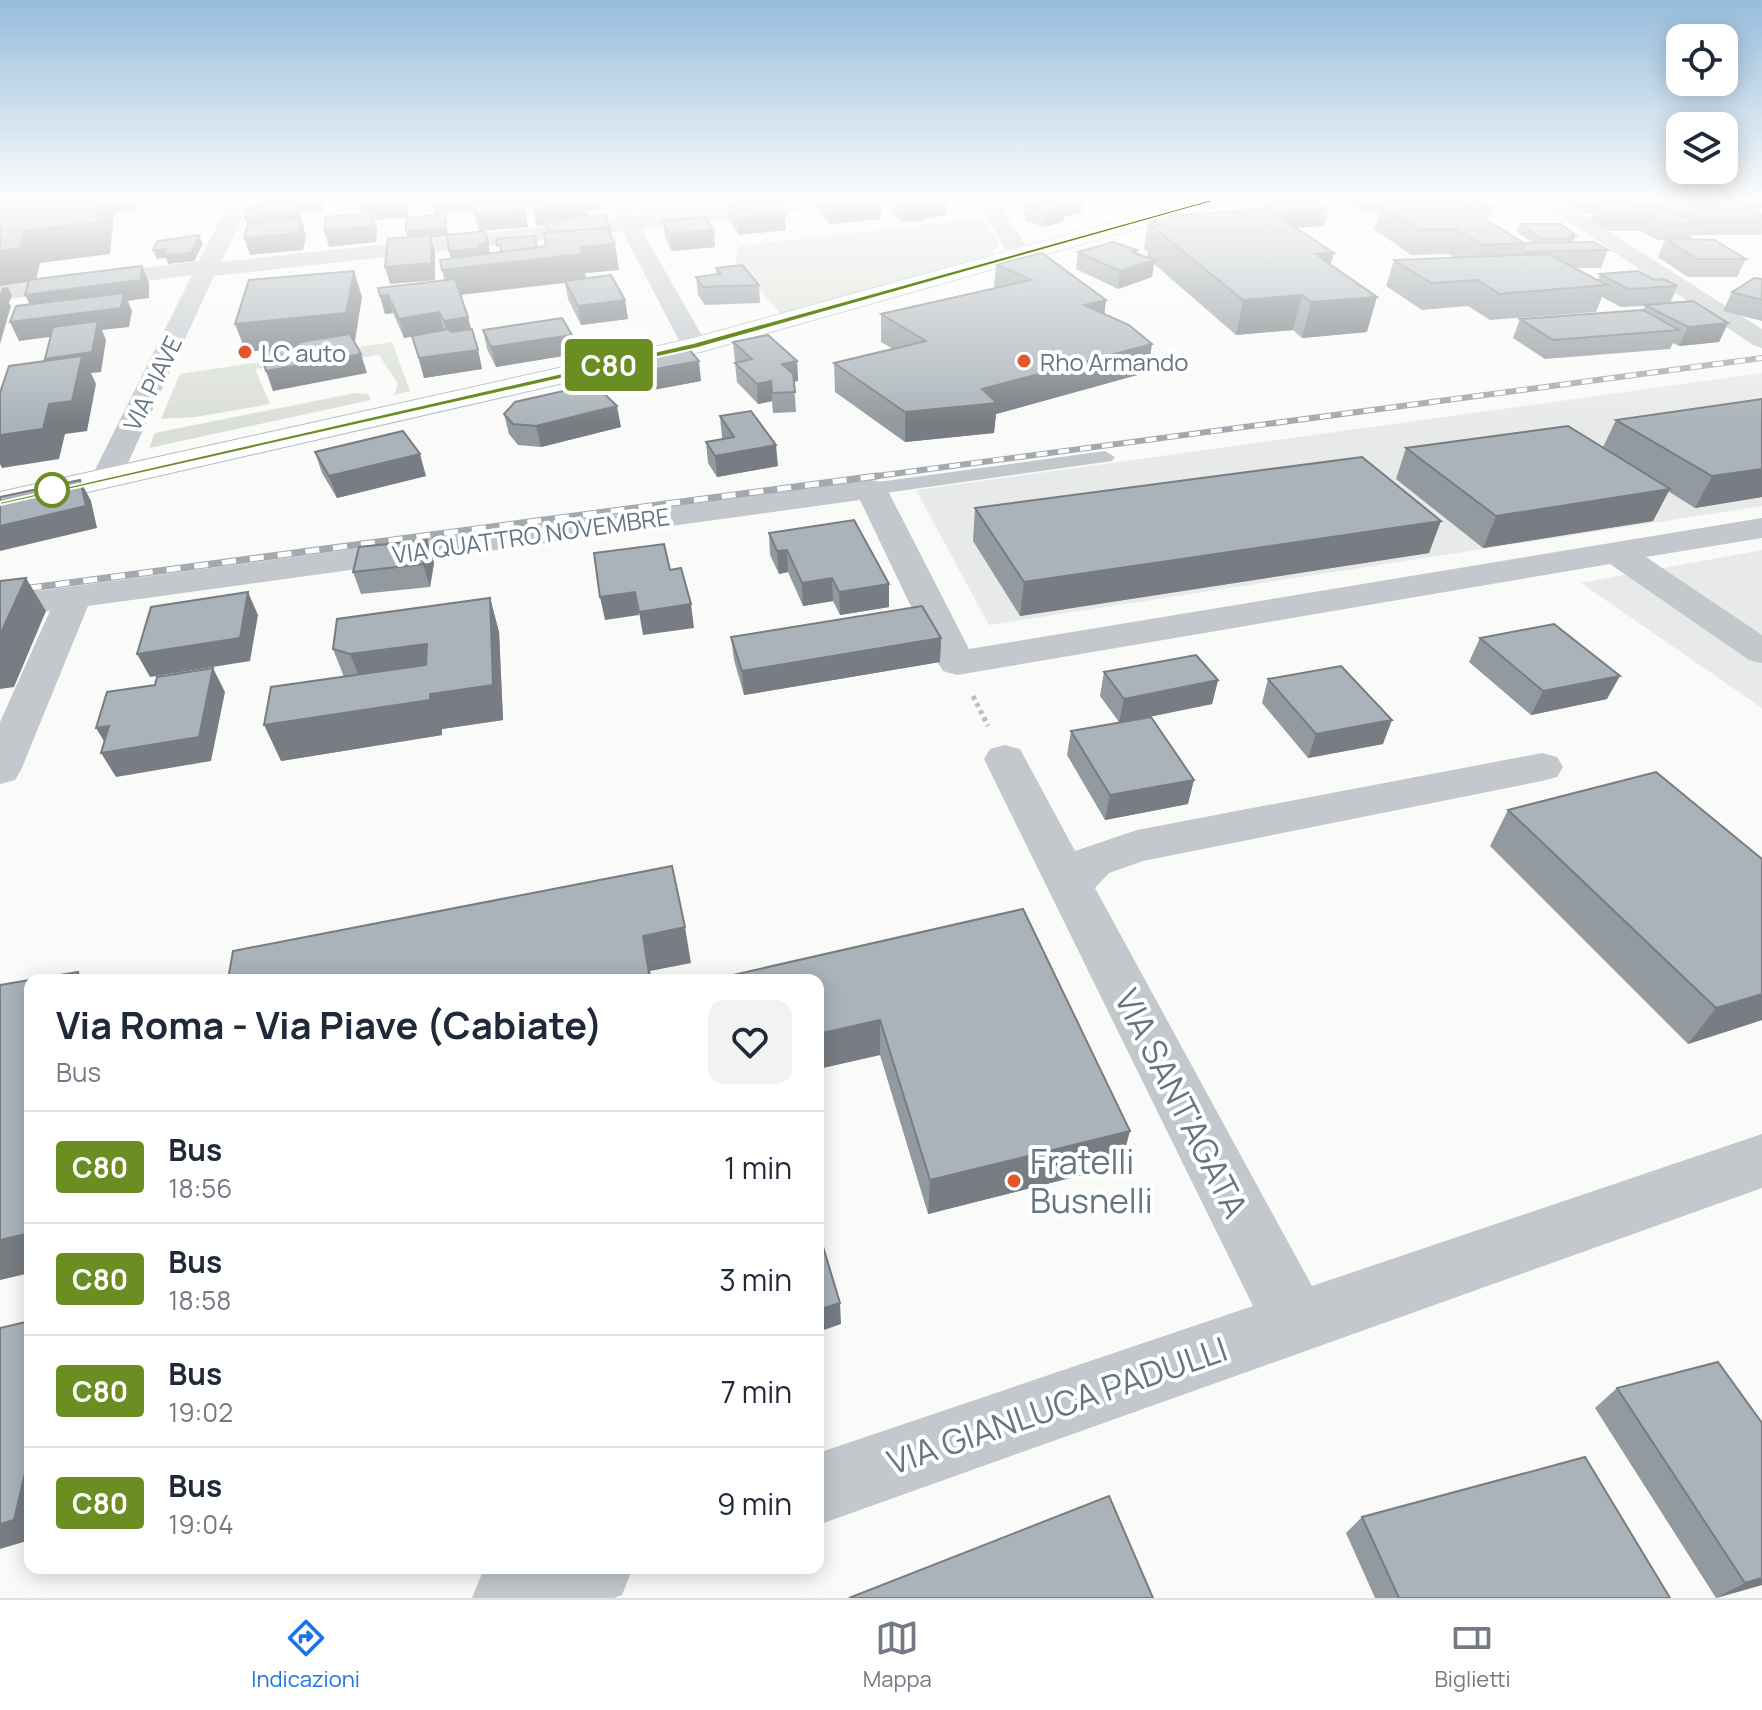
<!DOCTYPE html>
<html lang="it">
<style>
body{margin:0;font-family:Manrope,sans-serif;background:#f2f2f3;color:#1f2937;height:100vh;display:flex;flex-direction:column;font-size:30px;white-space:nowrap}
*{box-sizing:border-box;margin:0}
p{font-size:26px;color:#747a83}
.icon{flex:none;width:44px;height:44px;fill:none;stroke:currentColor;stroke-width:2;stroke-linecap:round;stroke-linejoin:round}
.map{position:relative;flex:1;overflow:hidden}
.sheet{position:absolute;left:24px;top:974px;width:800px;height:600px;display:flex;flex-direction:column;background:#fff;border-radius:16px;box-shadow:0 4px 20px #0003}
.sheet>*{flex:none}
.badge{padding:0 16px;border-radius:6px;font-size:28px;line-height:52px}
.controls{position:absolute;left:1666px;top:24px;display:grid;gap:16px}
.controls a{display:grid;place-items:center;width:72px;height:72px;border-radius:16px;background:#fff;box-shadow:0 4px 20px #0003;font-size:40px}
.map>.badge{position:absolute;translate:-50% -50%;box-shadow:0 0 0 4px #fff}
.round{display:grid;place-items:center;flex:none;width:84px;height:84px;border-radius:16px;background:#f2f2f3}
.summary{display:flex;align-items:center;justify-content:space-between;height:136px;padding:0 32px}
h1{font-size:38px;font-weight:700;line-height:60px}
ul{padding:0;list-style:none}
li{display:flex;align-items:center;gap:24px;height:112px;padding:0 32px;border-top:2px solid #e0e1e3}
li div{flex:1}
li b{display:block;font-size:30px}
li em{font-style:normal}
li .badge{min-width:88px;font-weight:700;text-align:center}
.tabs{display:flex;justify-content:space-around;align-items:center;height:112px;border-top:2px solid #e0e1e3;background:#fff;font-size:22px;color:#747a83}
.tabs a{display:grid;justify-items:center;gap:4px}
.tabs .current{color:#1a73e8}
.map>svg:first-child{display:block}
.built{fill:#e8e9e9}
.green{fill:#dadfd7}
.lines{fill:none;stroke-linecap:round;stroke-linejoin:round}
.secondary-casing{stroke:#b3babf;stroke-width:2}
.path{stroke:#bbbfc2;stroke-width:5;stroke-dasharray:4 4;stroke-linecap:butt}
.lane{fill:#c3c8cc;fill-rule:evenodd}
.street{fill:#c3c8cc;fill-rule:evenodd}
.secondary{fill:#fff;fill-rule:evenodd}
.rail-far1-casing{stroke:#a2aab0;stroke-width:6}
.rail-casing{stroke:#a2aab0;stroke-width:7}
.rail-far1{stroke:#fff;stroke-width:4;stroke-dasharray:11;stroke-linecap:butt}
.rail{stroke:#fff;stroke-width:5;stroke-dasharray:14;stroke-linecap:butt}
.wall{fill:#929a9f}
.shaded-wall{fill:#777d82}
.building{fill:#aab3b9;stroke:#777d82;stroke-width:2}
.line{fill:#6b8e23;stroke:#fff;stroke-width:2}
.poi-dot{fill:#e4572e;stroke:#fff;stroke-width:3}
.stop-dot{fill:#fff;stroke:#6b8e23;stroke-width:4}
.labels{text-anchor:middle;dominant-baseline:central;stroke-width:8;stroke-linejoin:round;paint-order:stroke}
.far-poi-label{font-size:24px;fill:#657683;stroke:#fff;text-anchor:start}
.far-street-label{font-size:24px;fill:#657683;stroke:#fff}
.near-street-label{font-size:34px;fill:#657683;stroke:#fff}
.near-poi-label{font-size:34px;fill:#657683;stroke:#fff;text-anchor:start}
</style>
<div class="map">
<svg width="1762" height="1598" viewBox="0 0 1762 1598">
<rect width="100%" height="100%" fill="#fafaf8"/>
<g class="built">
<path d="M1762 373V506L989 625 916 490Z"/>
<path d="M1762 550V708L1581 583Z"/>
</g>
<g class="green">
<path d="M634 201H770L774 206 641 218Z"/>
<path d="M983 218 999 242 991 256 783 316 735 262 739 246Z"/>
<path d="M392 342 410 391 394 395 398 384 379 355 359 358 356 353 255 369 270 404 196 417 161 419 180 374Z"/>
<path d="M355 393 368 394 371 400 149 448 155 433Z"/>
</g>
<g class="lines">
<g class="secondary-casing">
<path id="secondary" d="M1189 201H1221L1219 205 704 351 0 512V492L690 339Z"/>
</g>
<path class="path" d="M973 696 988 726"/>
<path class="lane" d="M1105 451 1115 457 1112 461 871 495 861 489 871 483Z"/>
<g class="street">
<path d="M229 201H249L221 262 617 219 610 201H630L636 217 782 201H848L839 207 641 229 708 346 695 354 682 346 622 231 214 276 121 478 117 485H95L91 478 192 275 0 300V286L199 261Z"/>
<path d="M977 201H997L1032 256 1029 261H1013Z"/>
<path d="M1538 201H1561L1762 329V348L1753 345Z"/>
<path d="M871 480 882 482 887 489 969 649 1762 518V538L1646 557 1762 635V663L1749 660 1610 564 957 675 943 671 938 663 860 500 88 606 21 770 15 780 0 784V722L50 611 0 618V596Z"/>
<path d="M1005 745 1020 749 1075 851 1137 830 1542 753 1557 757 1563 767 1557 777 1542 781 1143 861 1109 873 1095 888 1312 1286 1762 1134V1188L818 1525V1453L1253 1306 984 759 990 749Z"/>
<path d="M490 1568H633L622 1595 614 1598H472L483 1571Z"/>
</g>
<use href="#secondary" class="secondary"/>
<g class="rail-far1-casing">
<path id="rail-far1" d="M862 478 1762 358"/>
</g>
<g class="rail-casing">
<path id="rail" d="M0 592 877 476"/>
</g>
<use href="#rail-far1" class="rail-far1"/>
<use href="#rail" class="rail"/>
</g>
<g class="wall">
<path d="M530 201H599L601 210 587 211 588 216 610 229 619 270 585 273 586 278 625 300 628 319 581 325 568 299 565 283 460 295 478 350 482 369 424 378 412 336 404 338 393 313 385 314 378 288 445 280 442 270 451 258 447 236 431 238 435 252V280L390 284 407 237 445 214 448 234 485 231 490 253 546 246 548 233 547 225 537 226Z"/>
<path d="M817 201H880L881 219 830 224 817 210Z"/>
<path d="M892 201H947V215L924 218V220L903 222 892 213Z"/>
<path d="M1023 201H1083L1082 212 1064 217 1063 222 1043 227 1026 221 1024 213H1022Z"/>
<path d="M1260 201H1315L1324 226 1295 228 1331 265 1367 332 1302 338 1293 330 1236 335 1154 264 1152 277 1118 289 1076 269 1078 252 1137 250V253L1147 257 1148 252 1144 249 1149 217 1259 209Z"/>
<path d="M1347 201H1482L1493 208 1488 221 1524 243H1533L1517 232 1520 224 1576 235 1573 242 1608 250 1601 268H1576L1598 280 1600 274 1655 280 1678 286 1670 303 1728 323 1719 342 1679 346 1673 343 1670 349 1545 359 1513 338 1520 319 1643 310 1645 306 1621 307 1602 297 1596 312 1490 320 1468 306 1422 310 1386 286 1394 260 1454 257 1449 254 1411 255 1374 229 1379 212 1364 213Z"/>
<path d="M1563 201H1629L1627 205 1675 212 1676 209 1666 204 1667 201H1762V208H1750L1762 214V233L1761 235H1692L1690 240 1746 259 1737 277H1688L1658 257 1665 240H1657L1641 231H1606L1590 221 1593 213 1583 214Z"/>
<path d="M727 204 786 230 739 235 728 220Z"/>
<path d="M663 221 714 230 715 247 672 251 665 238Z"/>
<path d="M996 264 1106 300 1104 314 1148 372 996 414 994 433 905 442 835 392 834 363 893 349 881 342V314L994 288Z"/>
<path d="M716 268 759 285 760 303 705 305 698 295 696 277 717 275Z"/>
<path d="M1762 279V321L1723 311 1732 292Z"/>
<path d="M483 330 572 335 575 354 496 367 487 349Z"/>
<path d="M733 342 797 361 798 381 794 382 796 412 773 413 772 401 758 404 737 382 735 363 736 362 735 361Z"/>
<path d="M618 359 701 381 631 394 621 379Z"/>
<path d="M1762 399V497L1695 508 1668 491 1653 521 1483 548 1396 479 1406 448 1603 447 1616 420Z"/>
<path d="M504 414 621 427 541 447 518 445 509 434Z"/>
<path d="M720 416 778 466 717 477 708 463 706 442 723 439 722 437Z"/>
<path d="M315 452 426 476 337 498 322 473Z"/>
<path d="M975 508 1429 553 1020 616 973 541Z"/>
<path d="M769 533 889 607 840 615 833 601 803 606 788 572 779 574 770 555Z"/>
<path d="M427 540 434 563 430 587 361 594 353 572Z"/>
<path d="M490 598 499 632 503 720 442 729V735L281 761 344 677 333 649Z"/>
<path d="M731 637 941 638 940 662 744 695 734 660Z"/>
<path d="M1480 638 1607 699 1531 715 1469 662Z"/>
<path d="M1104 672 1218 680 1212 704 1129 721 1188 804 1105 820 1067 755 1071 731 1119 722 1100 696Z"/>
<path d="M1268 679 1383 744 1308 758 1262 703Z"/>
<path d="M1508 810 1762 859V1020L1688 1044 1490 846Z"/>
<path d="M1023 909 1121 1165 928 1214 880 1055 818 1069V980Z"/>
<path d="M1617 1388 1762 1423V1585L1716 1598 1595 1408Z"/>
<path d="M1362 1517 1670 1598H1375L1346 1533Z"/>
</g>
<g class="shaded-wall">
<path d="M99 201H137V211L114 213 110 254 40 263 36 281 0 286V251L25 231Z"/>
<path d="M265 201H325L322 212 300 213 306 236 303 250 250 255 244 238 251 235 245 218 270 216Z"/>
<path d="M396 201H409L408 217 374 220 377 229 376 242 329 247 324 230 363 220 358 204Z"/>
<path d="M432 201H529L530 205 435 214Z"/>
<path d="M583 201H599L601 210 587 211 589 221 537 226 533 209Z"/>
<path d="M947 201V215L924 218V220L903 222V206L921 202Z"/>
<path d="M1063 201H1083L1082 212 1064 217 1063 222 1043 227 1045 211 1057 203Z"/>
<path d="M881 202V219L830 224V208Z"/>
<path d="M1328 209 1324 226 1275 229 1279 212Z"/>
<path d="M525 210 528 227 479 231 475 215Z"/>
<path d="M445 214 448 236 431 238 435 252V280L390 284 385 267 408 240 406 231Z"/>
<path d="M785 214 786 230 739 235 737 218Z"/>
<path d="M610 229 613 244H615L619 270 585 273 586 280 449 296 442 270 553 254Z"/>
<path d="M714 230 715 247 672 251 670 234Z"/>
<path d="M199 235 203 244 194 261 168 264 166 258 157 259 153 250Z"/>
<path d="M488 243 492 260 454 268 449 251 479 244Z"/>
<path d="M1137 250 1135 266 1155 260 1152 277 1118 289 1120 271 1131 252Z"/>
<path d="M1334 253 1325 286 1315 254Z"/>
<path d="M142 266 149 283V298L128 301 132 311 129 327 102 330 106 340 101 372 91 373 96 384 87 431 65 434 59 459 2 468 0 464V435L55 378 45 359 96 331 19 341 10 322 34 313 25 295Z"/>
<path d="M354 271 362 297 355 341 246 352 235 324Z"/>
<path d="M8 287 12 296 9 303 11 306 0 344V294L2 288Z"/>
<path d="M388 295 393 313 385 314 380 296Z"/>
<path d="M1302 295 1293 330 1236 335 1243 300Z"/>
<path d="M1377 297 1367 332 1302 338 1311 302Z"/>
<path d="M625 300 628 319 581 325 578 306Z"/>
<path d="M1106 300 1103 327 1084 305Z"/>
<path d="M439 312 444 331 404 338 399 319Z"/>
<path d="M468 317 473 336 449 340 444 321Z"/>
<path d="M1728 323 1719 342 1679 346 1688 327Z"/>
<path d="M572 335 575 354 496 367 491 347Z"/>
<path d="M1152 344 1148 372 996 414 994 433 905 442V412L982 389Z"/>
<path d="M478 350 482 369 424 378 419 358Z"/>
<path d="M361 354 367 373 273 391 266 371Z"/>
<path d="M699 361 701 381 631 394 628 374Z"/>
<path d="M797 361 798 381 783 384 782 364Z"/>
<path d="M771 381 772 401 758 404 757 384Z"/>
<path d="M617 406 621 427 541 447 536 426Z"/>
<path d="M776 445 778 466 717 477 715 456Z"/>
<path d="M420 454 426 476 337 498 329 476Z"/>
<path d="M1762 469V497L1695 508 1712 476Z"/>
<path d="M80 480 91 501 97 528 0 551V526Z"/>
<path d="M1670 489 1653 521 1483 548 1496 516Z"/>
<path d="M1441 521 1429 553 1020 616 1024 582Z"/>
<path d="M427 540 434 563 430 587 423 564Z"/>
<path d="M787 550 788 572 779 574 777 551Z"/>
<path d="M26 578 46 611 14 687 0 689V635Z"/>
<path d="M832 578 833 601 803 606 802 583Z"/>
<path d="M889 584V607L840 615 839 592Z"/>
<path d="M248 592 258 615 250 661 150 677 137 654Z"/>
<path d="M635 592 639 615 605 620 600 597Z"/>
<path d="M490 598 499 632 503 720 442 729V735L281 761 264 725 430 694Z"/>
<path d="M691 604 694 628 643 635 639 612Z"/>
<path d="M941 638 940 662 744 695 742 671Z"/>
<path d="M427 644 438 678 364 689 350 654Z"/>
<path d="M213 668 225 692 211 761 116 777 101 753 110 751 96 728Z"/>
<path d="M1620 676 1607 699 1531 715 1543 691Z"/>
<path d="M1218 680 1212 704 1119 723 1124 699Z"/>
<path d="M1392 720 1383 744 1308 758 1316 734Z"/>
<path d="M1194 780 1188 804 1105 820 1110 795Z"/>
<path d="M685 927 691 963 650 971 652 980H650L643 936Z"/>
<path d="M78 972 85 980H76Z"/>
<path d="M1762 994V1020L1688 1044 1716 1008Z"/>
<path d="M880 1020V1055L818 1069V1034Z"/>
<path d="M1130 1131 1121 1165 928 1214 930 1180Z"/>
<path d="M30 1233V1273L0 1280V1240Z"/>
<path d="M840 1303 841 1324 818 1332V1310Z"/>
<path d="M30 1452V1540L0 1549V1524Z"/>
<path d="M1762 1578V1585L1716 1598 1745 1583Z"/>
</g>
<g class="building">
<path d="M0 201H99L97 222 25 231 20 248 0 251Z"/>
<path d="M296 201V213L245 218 247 206Z"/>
<path d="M358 201H396L358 204Z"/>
<path d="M490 201H524L525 210 475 215 474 203Z"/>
<path d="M531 201H585L586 204 533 209Z"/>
<path d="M752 201H775L785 214 737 218 727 204Z"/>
<path d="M824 201H880L881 202 830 208Z"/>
<path d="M898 201H925L921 202 924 204 903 206Z"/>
<path d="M1026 201H1063L1057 203 1065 206 1045 211 1028 205Z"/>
<path d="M1262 201H1315L1328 209 1279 212Z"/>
<path d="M1418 201H1456L1470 210H1454L1466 218 1481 217 1524 243 1483 245 1456 229 1418 230 1381 205Z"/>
<path d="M1456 201H1482L1493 208 1469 209Z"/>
<path d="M1661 204 1697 224H1665L1648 214 1612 215 1596 205Z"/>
<path d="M1743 205 1762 215V219H1701L1677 206Z"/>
<path d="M1267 209 1334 253 1315 254 1377 297 1311 302 1302 295 1243 300 1152 226 1160 225 1149 217Z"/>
<path d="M372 213V226L324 230 326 217Z"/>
<path d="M445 214 446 228 406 231V218Z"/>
<path d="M606 214 610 229H608L607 228 549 233 546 222Z"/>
<path d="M705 217 714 230 670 234 663 221Z"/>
<path d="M300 219 298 233 244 238 248 224Z"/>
<path d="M1520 224H1560L1576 235H1569L1575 238 1542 239Z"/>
<path d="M607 228 615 244 581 247 582 254 442 270 440 260 546 246 544 233Z"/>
<path d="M485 231 488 243 479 244 480 248 449 251 447 235Z"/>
<path d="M199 235 191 253 164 255 167 249 153 250 158 241Z"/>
<path d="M431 235V263L385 267 388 239Z"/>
<path d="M535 236 537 247 501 252 500 245 497 246 496 239Z"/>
<path d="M1666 239 1714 240 1746 259H1696Z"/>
<path d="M1113 242 1137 250 1131 252 1155 260 1120 271 1078 252Z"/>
<path d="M1594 242 1608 250 1525 252 1522 250 1524 243Z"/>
<path d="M1042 253 1106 300 1084 305 1129 325 1152 344 982 389 997 403 905 412 834 363 926 341 881 314 1031 280 996 264Z"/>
<path d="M1548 254 1607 285 1500 294 1477 280 1431 283 1394 260Z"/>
<path d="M742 265 759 285 703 287 696 277 721 274 716 268Z"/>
<path d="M142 266 141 280 25 295 29 280Z"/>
<path d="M354 271 346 313 235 324 249 280Z"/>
<path d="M1638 271 1655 280 1663 279 1678 286 1628 289 1600 274Z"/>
<path d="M611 275 625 300 578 306 565 281Z"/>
<path d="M1754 278 1762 279V300L1732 292Z"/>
<path d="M455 279 468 317 444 321 439 312 399 319 388 295 380 296 378 288Z"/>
<path d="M124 293 121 308 10 322 16 306Z"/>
<path d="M1693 301 1728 323 1688 327 1645 305Z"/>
<path d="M1643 310 1679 330 1553 340 1520 319Z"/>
<path d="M562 318 572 335 491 347 483 330Z"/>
<path d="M98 321 92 352 45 359 53 327Z"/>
<path d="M449 329 451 332 472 329 478 350 419 358 412 336Z"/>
<path d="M350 334 361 354 266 371 261 352 296 346 300 342Z"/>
<path d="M768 335 797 361 782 364 793 374 795 392 772 393 771 381 757 384 735 363 752 359 733 342Z"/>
<path d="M688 348 699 361 628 374 618 359Z"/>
<path d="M82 356 72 401 49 404 43 429 0 435V393L9 366Z"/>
<path d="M594 384 617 406 536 426 513 424 504 414 515 402Z"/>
<path d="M1762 399V469L1712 476 1616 420Z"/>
<path d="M751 411 776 445 715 456 706 442 734 437 720 416Z"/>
<path d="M1568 426 1670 489 1496 516 1406 448Z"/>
<path d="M403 431 420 454 329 476 315 452Z"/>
<path d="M1362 457 1441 521 1024 582 975 508Z"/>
<path d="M80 480 86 506 0 526V497Z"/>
<path d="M854 520 889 584 839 592 832 578 802 583 787 550 777 551 769 533Z"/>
<path d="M427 540 423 564 353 572 359 547Z"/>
<path d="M664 544 670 570 681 568 691 604 639 612 635 592 600 597 594 553Z"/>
<path d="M26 578 0 635V581Z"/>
<path d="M248 592 240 638 137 654 151 607Z"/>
<path d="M490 598 493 685 430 694V700L264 725 271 687 426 665 427 644 350 654 333 649 337 619Z"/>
<path d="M922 606 941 638 742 671 731 637Z"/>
<path d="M1554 624 1620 676 1543 691 1480 638Z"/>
<path d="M1196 655 1218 680 1124 699 1104 672Z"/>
<path d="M1341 666 1392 720 1316 734 1268 679Z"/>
<path d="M213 668 199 737 101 753 109 726 96 728 107 692 155 685 157 677Z"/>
<path d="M1151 717 1194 780 1110 795 1071 731Z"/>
<path d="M1656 772 1762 859V994L1716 1008 1508 810Z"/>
<path d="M672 866 685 927 643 936 650 980H228L233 951Z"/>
<path d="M1023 909 1130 1131 930 1180 880 1020 818 1034V980H711Z"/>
<path d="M78 972 76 980H30Z"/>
<path d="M30 980V1233L0 1240V985Z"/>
<path d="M818 1230 840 1303 818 1310Z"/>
<path d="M30 1321V1452L14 1520 0 1524V1328Z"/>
<path d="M1718 1362 1762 1423V1578L1745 1583 1617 1388Z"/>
<path d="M1585 1457 1670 1598H1399L1362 1517Z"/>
<path d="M1109 1496 1153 1598H849Z"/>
</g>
<linearGradient id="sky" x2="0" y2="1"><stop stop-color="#96bcdc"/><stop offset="0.47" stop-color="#fdfdfc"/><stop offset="1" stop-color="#fdfdfc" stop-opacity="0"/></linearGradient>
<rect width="1762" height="425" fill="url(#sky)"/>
<path class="line" d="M1209 200 1215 201 698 348 0 505V502L693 343Z"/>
<g class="poi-dot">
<circle cx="245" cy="352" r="8"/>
<circle cx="1024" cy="361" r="8"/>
<circle cx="1014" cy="1181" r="8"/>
</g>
<circle class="stop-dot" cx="52" cy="490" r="16"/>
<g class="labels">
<g class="far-poi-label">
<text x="261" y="352">LC auto</text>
<text x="1040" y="361">Rho Armando</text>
</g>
<g class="far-street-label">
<text transform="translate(152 383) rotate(-64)">VIA PIAVE</text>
<text transform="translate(531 535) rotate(-8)">VIA QUATTRO NOVEMBRE</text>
</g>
<g class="near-street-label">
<text transform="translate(1182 1103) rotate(63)">VIA SANT'AGATA</text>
<text transform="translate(1057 1405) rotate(-19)">VIA GIANLUCA PADULLI</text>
</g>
<g class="near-poi-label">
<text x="1030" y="1161">Fratelli<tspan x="1030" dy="39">Busnelli</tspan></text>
</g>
</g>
</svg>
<div class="controls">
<a><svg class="icon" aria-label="locate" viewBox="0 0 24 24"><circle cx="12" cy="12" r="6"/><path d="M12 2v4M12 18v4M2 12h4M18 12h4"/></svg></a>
<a><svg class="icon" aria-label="layers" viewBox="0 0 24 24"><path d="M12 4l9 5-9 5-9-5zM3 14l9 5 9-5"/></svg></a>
</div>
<b class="badge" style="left:609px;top:365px;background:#6b8e23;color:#fff">C80</b>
<section class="sheet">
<div class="summary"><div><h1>Via Roma - Via Piave (Cabiate)</h1><p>Bus</p></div><a class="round"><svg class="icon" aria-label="heart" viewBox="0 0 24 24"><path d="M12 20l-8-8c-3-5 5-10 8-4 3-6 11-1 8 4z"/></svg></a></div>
<ul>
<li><span class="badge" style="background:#6b8e23;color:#fff">C80</span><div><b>Bus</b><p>18:56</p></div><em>1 min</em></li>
<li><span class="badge" style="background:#6b8e23;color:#fff">C80</span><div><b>Bus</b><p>18:58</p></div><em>3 min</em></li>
<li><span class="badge" style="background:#6b8e23;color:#fff">C80</span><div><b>Bus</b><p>19:02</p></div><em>7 min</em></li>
<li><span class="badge" style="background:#6b8e23;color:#fff">C80</span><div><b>Bus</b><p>19:04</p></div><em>9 min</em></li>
</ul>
</section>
</div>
<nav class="tabs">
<a class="current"><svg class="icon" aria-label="directions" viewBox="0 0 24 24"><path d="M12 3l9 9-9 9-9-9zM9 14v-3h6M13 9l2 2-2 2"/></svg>Indicazioni</a>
<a><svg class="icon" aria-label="map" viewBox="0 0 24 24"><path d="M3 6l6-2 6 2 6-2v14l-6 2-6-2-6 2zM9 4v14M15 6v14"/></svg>Mappa</a>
<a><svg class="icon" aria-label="tickets" viewBox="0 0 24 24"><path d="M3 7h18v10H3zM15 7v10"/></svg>Biglietti</a>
</nav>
